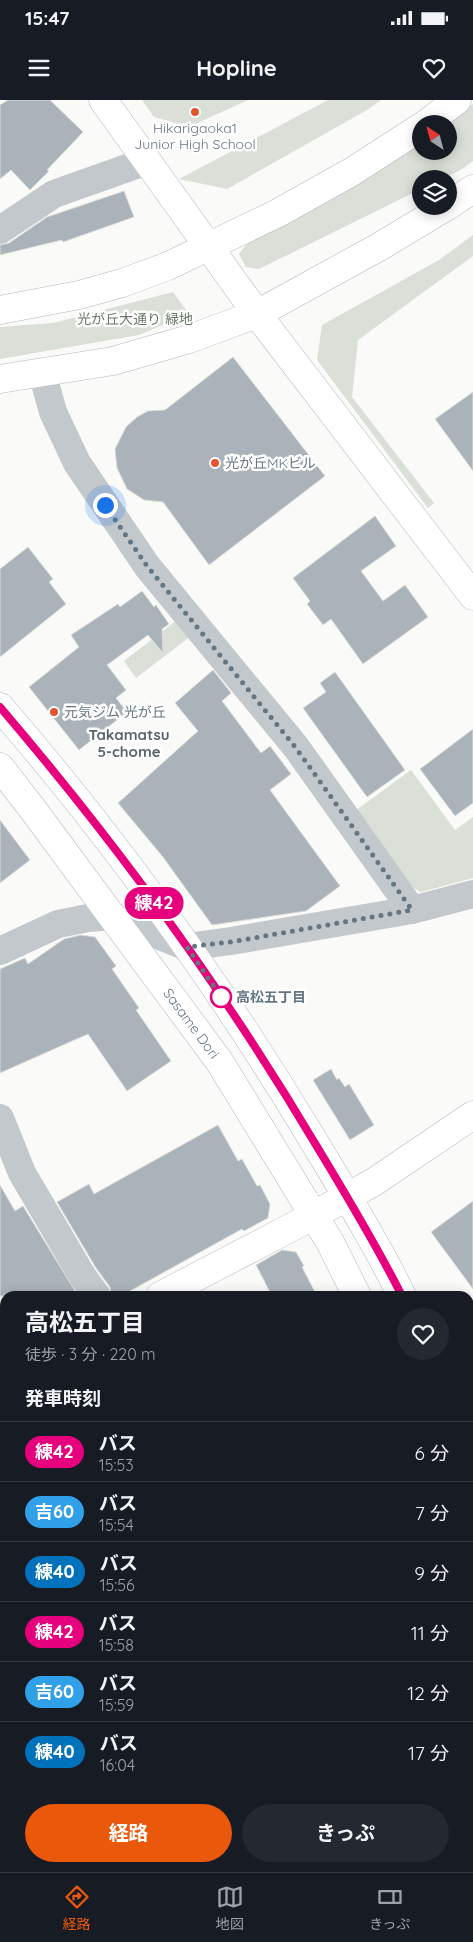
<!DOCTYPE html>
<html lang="ja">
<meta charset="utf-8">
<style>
body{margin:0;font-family:Quicksand,"Noto Sans JP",sans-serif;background:#242831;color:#f1f3f6;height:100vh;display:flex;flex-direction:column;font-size:19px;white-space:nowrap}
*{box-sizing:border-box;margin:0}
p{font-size:16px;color:#9ea1a6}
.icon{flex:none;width:28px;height:28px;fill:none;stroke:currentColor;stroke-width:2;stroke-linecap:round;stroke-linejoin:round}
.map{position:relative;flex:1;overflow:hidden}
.sheet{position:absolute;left:0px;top:1191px;width:474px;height:581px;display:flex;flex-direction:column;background:#171b24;border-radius:15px 15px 0 0;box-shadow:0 2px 12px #0003}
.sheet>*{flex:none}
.badge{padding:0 10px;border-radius:16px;font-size:18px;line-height:32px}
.needle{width:32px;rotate:324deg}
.tools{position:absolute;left:412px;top:15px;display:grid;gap:10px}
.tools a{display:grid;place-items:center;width:45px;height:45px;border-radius:50%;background:#171b24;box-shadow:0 2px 12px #0003;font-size:25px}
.you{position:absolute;width:25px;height:25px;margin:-12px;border:4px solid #fff;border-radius:50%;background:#1a73e8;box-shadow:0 0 0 8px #1a73e833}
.map>.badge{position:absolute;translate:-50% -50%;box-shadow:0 0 0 2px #fff}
h2{padding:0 25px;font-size:19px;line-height:45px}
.round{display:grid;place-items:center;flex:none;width:52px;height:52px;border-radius:26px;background:#242831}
.summary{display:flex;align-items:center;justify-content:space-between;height:85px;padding:0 25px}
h1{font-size:24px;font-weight:700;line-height:38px}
.button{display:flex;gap:10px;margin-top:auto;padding:10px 25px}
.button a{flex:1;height:58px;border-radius:30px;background:#ea580c;color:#fff;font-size:20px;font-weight:700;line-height:58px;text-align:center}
.button a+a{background:#242831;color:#f1f3f6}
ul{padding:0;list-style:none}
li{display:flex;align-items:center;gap:15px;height:60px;padding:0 25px;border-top:1px solid #363941}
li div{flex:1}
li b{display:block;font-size:19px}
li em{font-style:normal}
li .badge{min-width:55px;font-weight:700;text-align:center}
.status{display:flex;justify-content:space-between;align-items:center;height:35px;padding:0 25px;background:#171b24;direction:ltr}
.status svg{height:14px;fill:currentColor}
header{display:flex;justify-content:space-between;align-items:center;height:65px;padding:0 25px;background:#171b24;font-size:22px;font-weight:700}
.dock{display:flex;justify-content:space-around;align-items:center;height:70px;border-top:1px solid #363941;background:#171b24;font-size:14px;color:#9ea1a6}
.dock a{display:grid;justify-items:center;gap:2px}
.dock .on{color:#ea580c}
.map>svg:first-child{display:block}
.green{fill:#dadfd7}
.building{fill:#aab3b9;stroke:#dcdcda}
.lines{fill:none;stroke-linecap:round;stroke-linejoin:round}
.secondary-casing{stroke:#b3babf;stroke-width:29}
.street{stroke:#c3c8cc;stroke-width:28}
.secondary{stroke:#fff;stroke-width:28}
.line-casing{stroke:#fff;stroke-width:11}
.line{stroke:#e6007e;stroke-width:8}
.walk{stroke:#657683;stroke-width:5;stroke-dasharray:0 9}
.poi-dot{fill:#e4572e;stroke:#fff;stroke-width:2}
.stop-dot{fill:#fff;stroke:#e6007e;stroke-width:2.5}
.labels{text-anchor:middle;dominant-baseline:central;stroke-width:5;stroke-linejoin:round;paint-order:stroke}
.poi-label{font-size:14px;fill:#657683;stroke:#fff;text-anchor:start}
.park-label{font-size:14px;fill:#687a64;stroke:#fff}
.stop-label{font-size:14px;font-weight:bold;fill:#657683;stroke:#fff;text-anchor:start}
.street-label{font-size:14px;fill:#657683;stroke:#fff}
.neighbourhood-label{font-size:15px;font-weight:bold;fill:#57646e;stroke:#fff}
</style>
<div class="status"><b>15:47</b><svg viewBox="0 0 49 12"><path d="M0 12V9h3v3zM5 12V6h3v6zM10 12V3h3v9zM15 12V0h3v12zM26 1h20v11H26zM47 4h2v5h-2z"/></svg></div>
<header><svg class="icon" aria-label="menu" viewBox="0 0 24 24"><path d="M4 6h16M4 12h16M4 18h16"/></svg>Hopline<svg class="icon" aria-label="heart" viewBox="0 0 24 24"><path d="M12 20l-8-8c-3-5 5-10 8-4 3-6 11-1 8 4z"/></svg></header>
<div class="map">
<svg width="473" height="1772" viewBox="0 0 473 1772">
<rect width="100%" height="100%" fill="#fafaf8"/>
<g class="green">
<path d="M142 0H248L189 27 154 17Z"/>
<path d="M328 0H381L367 10 227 89 179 79Z"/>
<path d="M473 4V61C453 76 446 79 421 79V89L259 169 246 167 239 154 249 141 330 100 421 40V51H449V24H446Z"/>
<path d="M473 135V156L358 240 352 297 434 403 428 408 317 260 322 225 439 160Z"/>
<path d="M173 192 189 214 139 235 0 259V227L53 223Z"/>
<path d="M177 520 191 536 136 578 124 561Z"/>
<path d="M411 670 455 730 473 717V778L421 792 408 785 355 711Z"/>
<path d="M141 1768H169L161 1772H134Z"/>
</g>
<g class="building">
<path d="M8 0H50L83 32 47 70 49 71 30 90 11 70 0 79V5Z"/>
<path d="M124 91 134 117 63 142 62 140 0 155V145L9 143 47 117Z"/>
<path d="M233 257 325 376 209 465 163 402 144 400 127 389 117 368 115 349 126 327 137 317 148 311 165 310Z"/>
<path d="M473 292V371L435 319Z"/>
<path d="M375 416 396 446 361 471 383 501 405 485 428 517 363 564 331 519 323 525 307 504 310 501 293 478Z"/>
<path d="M28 447 53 479 49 482 66 504 0 557V469Z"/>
<path d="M142 491 154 507 156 505 169 524 162 529 163 553 148 535 107 565 126 590 116 598 127 612 79 650 29 587 79 547 71 535 118 504 120 507Z"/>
<path d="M213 570 231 593 222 601 261 653 270 646 291 674 270 690 340 786 306 811 212 825 163 757 118 703 198 631 175 603Z"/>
<path d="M335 572 405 670 367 697 303 608 326 592 320 583Z"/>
<path d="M473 629V703L455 716 420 669Z"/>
<path d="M0 720 30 760 0 783Z"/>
<path d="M81 835 95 837 116 866 112 869 139 908 136 910 171 961 127 991 88 934 0 973V869L25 858 28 864 64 839Z"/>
<path d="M331 969 337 980 339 978 345 987 349 984 374 1025 350 1040 313 980Z"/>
<path d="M218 1025 238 1061 242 1059 257 1086 260 1085 270 1104 268 1118 244 1131 242 1129 121 1196H112L110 1187 96 1168 57 1102 89 1084 94 1094Z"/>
<path d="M0 1085 15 1111 23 1106 78 1196H0Z"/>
<path d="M473 1101V1189L431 1132Z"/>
<path d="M282 1150 296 1152 304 1166 302 1167 317 1196H272L256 1165Z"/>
</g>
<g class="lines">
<g class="secondary-casing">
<g id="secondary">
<path d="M103 0 257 214 473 496"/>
<path d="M426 24 457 0"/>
<path d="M449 105 473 89"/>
<path d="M0 210 79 195 122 183 168 166 278 113 353 71 421 27"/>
<path d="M0 279 113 261 189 239 257 214 379 147 447 106"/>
<path d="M0 607C115 740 219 884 310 1035 342 1088 375 1141 402 1196"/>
<path id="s1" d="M0 667 31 707 219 961 330 1142 357 1196"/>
<path d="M160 1196 290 1128 374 1082 473 1015"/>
<path d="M0 1283 5 1280"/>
<path d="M469 1337 473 1347"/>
<path d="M469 1436 473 1445"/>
</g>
</g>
<g class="street">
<path d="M0 130 54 94 147 61"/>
<path d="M412 810 473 794"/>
<path d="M0 851 58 824 88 818 112 816 187 847 231 841 412 810 296 647 147 466 124 432 77 363 53 312 42 272"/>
<path d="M0 1018 22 1073 83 1177 97 1196"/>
<path d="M0 1637 5 1634"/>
<path d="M469 1719 473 1726"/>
<path d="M338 1768 341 1772"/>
<path d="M300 1772 308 1768"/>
</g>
<use href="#secondary" class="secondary"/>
</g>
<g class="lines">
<g class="line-casing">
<path id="line" d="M0 607C117 744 224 890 316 1045 346 1095 376 1144 402 1196"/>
</g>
<use href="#line" class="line"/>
<path class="walk" d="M105 405 147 466 296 648 412 810 231 842 187 847 221 897"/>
</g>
<g class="poi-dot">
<circle cx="195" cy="12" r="5"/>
<circle cx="215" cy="363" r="5"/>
<circle cx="54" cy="612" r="5"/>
</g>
<circle class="stop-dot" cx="221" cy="897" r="10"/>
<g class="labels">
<g class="poi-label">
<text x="195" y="28" text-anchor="middle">Hikarigaoka1<tspan x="195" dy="16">Junior High School</tspan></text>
<text x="225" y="363">光が丘MKビル</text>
<text x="64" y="612">元気ジム 光が丘</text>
</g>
<g class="park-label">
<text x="135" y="219">光が丘大通り 緑地</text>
</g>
<g class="stop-label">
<text x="236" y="897">高松五丁目</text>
</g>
<g class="street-label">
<text stroke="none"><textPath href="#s1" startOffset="320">Sasame Dori</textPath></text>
</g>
<g class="neighbourhood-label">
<text x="129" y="634">Takamatsu<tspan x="129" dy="17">5-chome</tspan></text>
</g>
</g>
</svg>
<div class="tools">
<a><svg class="needle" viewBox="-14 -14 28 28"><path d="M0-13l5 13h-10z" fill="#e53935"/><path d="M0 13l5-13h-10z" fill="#9ea1a6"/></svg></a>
<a><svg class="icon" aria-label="layers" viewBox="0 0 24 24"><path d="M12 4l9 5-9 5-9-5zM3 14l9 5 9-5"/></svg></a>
</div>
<div class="you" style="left:105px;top:405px"></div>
<b class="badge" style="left:154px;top:803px;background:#e6007e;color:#fff">練42</b>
<section class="sheet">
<div class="summary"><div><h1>高松五丁目</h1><p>徒歩 · 3 分 · 220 m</p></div><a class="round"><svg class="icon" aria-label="heart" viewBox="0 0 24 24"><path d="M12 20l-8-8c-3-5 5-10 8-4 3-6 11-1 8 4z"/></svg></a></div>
<h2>発車時刻</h2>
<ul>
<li><span class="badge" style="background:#e6007e;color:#fff">練42</span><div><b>バス</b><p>15:53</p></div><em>6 分</em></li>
<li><span class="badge" style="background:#30a0e9;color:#fff">吉60</span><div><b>バス</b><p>15:54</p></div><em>7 分</em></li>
<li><span class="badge" style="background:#0072bc;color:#fff">練40</span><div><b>バス</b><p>15:56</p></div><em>9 分</em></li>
<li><span class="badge" style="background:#e6007e;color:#fff">練42</span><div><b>バス</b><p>15:58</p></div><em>11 分</em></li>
<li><span class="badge" style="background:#30a0e9;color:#fff">吉60</span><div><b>バス</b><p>15:59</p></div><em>12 分</em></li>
<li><span class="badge" style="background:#0072bc;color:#fff">練40</span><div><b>バス</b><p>16:04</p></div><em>17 分</em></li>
</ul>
<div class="button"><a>経路</a><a>きっぷ</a></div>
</section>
</div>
<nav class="dock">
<a class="on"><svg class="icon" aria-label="directions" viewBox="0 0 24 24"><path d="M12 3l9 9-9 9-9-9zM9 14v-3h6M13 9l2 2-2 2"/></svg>経路</a>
<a><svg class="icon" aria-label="map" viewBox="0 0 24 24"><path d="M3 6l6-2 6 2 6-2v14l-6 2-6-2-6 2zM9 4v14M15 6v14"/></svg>地図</a>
<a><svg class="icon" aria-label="tickets" viewBox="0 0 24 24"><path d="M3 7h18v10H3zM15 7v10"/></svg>きっぷ</a>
</nav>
